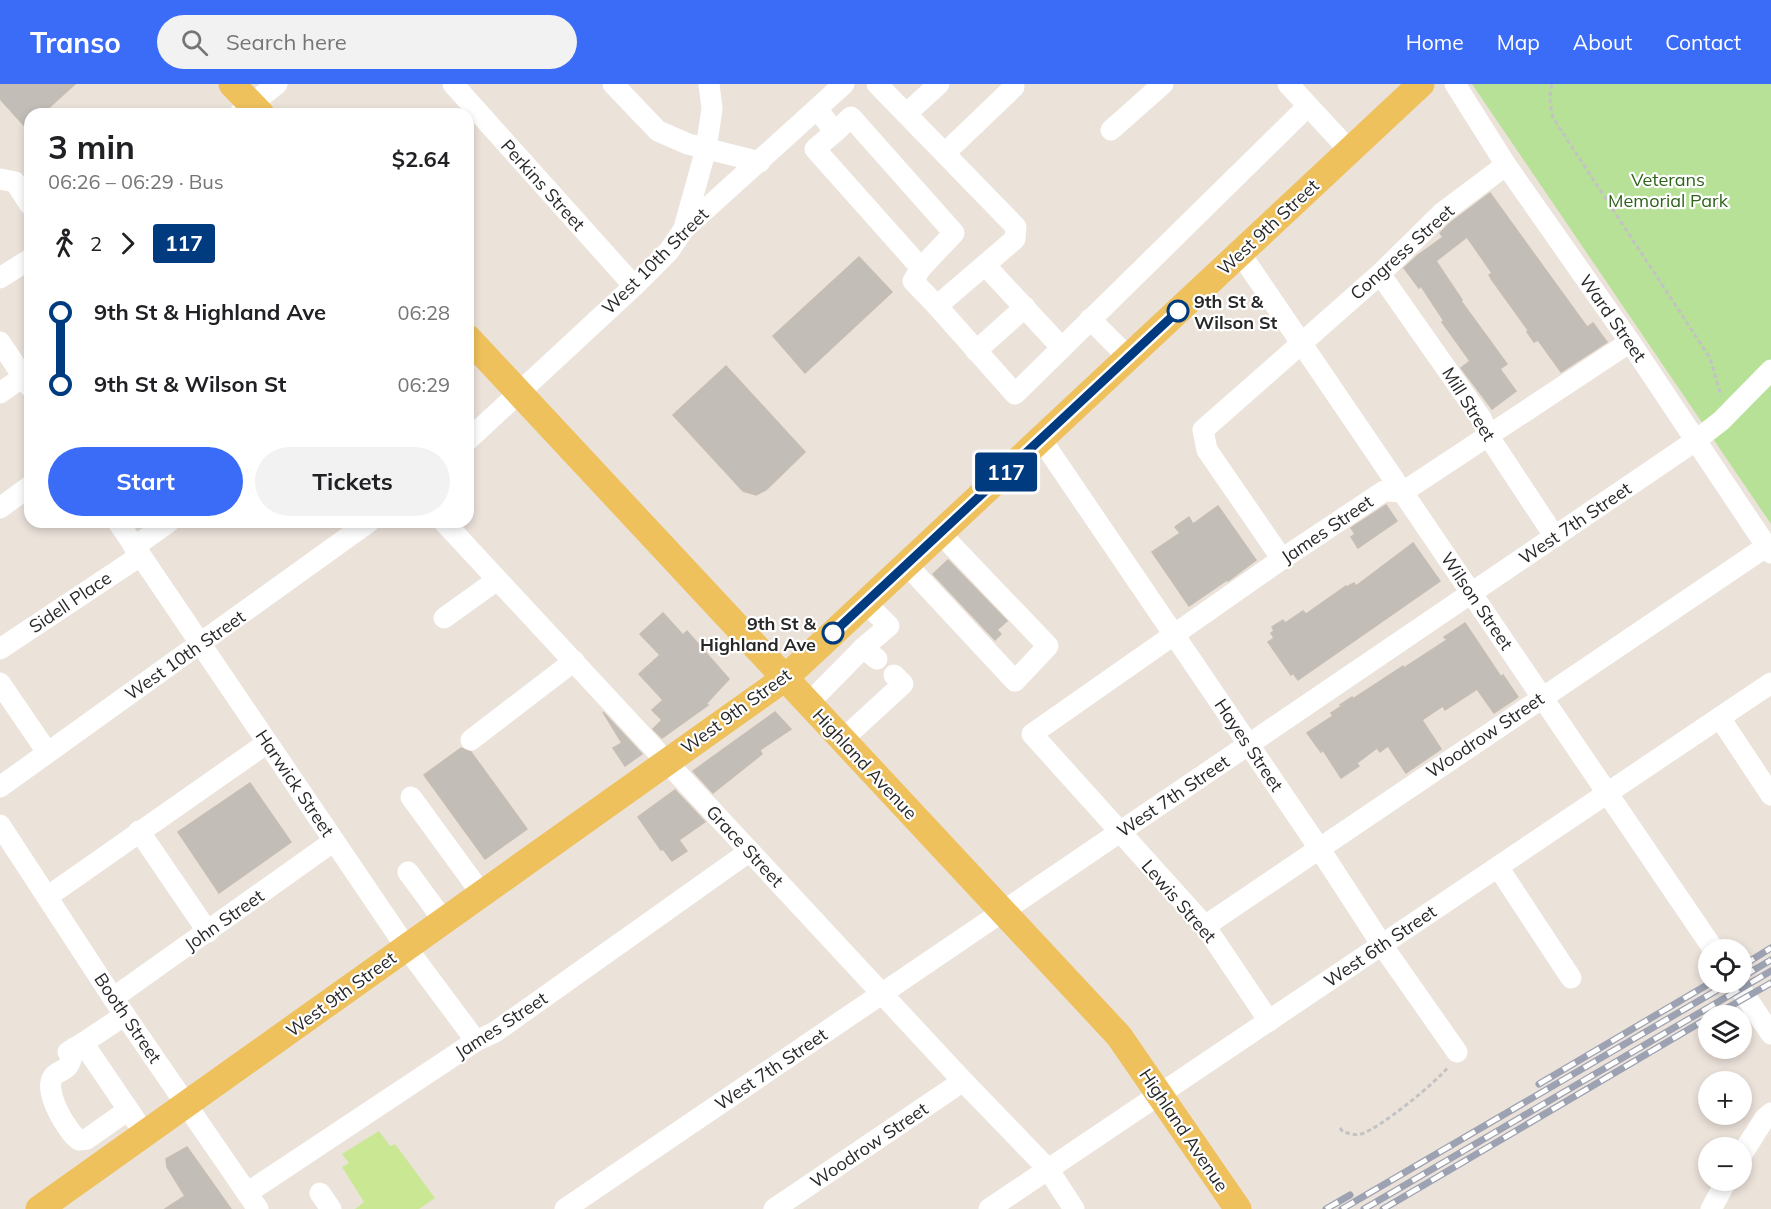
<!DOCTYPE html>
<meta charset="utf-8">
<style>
body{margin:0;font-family:Mulish,sans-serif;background:#f2f2f2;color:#202124;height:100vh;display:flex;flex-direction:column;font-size:22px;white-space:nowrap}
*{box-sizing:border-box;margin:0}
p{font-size:20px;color:#757577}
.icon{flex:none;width:33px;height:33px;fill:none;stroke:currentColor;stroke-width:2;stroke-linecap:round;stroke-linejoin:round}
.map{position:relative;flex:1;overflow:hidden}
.side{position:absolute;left:24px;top:24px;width:450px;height:420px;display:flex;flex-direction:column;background:#fff;border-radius:18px;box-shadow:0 3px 9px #0003}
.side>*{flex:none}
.badge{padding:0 12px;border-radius:4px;font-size:21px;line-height:39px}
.buttons{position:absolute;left:1698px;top:855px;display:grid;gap:12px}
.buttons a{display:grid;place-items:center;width:54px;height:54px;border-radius:50%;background:#fff;box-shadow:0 3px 9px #0003;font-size:30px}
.map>.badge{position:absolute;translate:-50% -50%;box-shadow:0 0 0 3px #fff}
.legs{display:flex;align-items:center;gap:9px;height:66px;padding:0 24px;font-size:20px}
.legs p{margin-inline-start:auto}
.head{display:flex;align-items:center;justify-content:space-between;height:102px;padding:0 24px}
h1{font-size:33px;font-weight:700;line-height:45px}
.primary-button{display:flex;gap:12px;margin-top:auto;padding:12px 24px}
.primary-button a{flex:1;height:69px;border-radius:36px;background:#3b6cf7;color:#fff;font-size:24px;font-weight:700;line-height:69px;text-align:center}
.primary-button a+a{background:#f2f2f2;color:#202124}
ul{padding:0 24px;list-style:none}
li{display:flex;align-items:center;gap:21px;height:72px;font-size:22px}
li i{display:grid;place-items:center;width:9px;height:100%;margin:0 8px;background:currentColor}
li i::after{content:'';width:15px;height:15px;margin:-8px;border:4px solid;border-radius:50%;background:#fff}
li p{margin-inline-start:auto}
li:first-child i{background:linear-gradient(#0000 50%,currentColor 0)}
li:last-child i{background:linear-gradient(currentColor 50%,#0000 0)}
header{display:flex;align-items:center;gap:36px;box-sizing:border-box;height:84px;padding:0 30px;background:#3b6cf7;color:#fff}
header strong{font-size:28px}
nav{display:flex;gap:33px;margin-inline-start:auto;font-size:21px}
.search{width:420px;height:54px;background:#f2f2f2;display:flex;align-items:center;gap:15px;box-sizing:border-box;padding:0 21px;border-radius:33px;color:#757577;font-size:22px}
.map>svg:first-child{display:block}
.green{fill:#b6e197}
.pitch{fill:#cae893}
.building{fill:#c2bdb6;stroke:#c6beb4;stroke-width:1.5}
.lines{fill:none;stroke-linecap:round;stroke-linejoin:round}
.path{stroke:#c3c3c3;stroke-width:3;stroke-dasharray:4.5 3;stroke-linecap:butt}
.minor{stroke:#fff;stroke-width:21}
.major{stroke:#eec15c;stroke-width:27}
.rail-casing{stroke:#9da2b3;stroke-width:7}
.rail{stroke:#fff;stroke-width:4.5;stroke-dasharray:14;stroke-linecap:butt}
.line-1-casing{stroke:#fff;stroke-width:14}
.line-1{stroke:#003b80;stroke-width:9}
.stop-1-dot{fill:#fff;stroke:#003b80;stroke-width:3}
.labels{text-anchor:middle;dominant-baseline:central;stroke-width:4.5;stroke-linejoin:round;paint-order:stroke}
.park-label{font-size:18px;fill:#2f631a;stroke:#fff}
.street-label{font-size:18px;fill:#282828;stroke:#fff}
.stop-label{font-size:18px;font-weight:bold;fill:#282828;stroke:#fff;text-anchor:start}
</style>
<header>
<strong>Transo</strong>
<div class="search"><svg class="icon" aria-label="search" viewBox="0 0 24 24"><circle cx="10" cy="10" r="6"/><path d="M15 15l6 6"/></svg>Search here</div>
<nav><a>Home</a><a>Map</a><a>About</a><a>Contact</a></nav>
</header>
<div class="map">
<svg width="1771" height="1125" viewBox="0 0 1771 1125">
<rect width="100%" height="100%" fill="#ebe2da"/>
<path class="green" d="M1472 0H1771V440Z"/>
<path class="pitch" d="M379 1047 390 1062 395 1060 435 1114 419 1125H355L364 1118 342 1083 349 1079 342 1070Z"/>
<g class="building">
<path d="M0 0H75L42 30H30V48L0 15Z"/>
<path d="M1490 109 1587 243 1593 239 1607 258 1561 288 1538 256 1534 258 1527 248 1528 246 1492 196 1489 191 1492 189 1467 153 1436 177 1462 216 1461 217 1507 280 1500 285 1516 307 1492 325 1461 284 1470 277 1442 238 1444 237 1421 202 1419 204 1404 184 1418 171 1443 153 1440 149 1450 139Z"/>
<path d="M859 173 892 208 805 289 773 252Z"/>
<path d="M726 282 805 368 766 406 756 411 743 407 673 331Z"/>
<path d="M1386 421 1397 437 1358 464 1351 453 1355 450 1351 444Z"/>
<path d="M1218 422 1256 476 1228 497 1227 496 1189 522 1152 468 1180 449 1175 443 1189 433 1193 440Z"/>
<path d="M1413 459 1440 497 1298 596 1293 589 1291 591 1268 558 1274 554 1271 549 1274 547 1272 543 1283 536 1285 539 1303 527 1306 530 1346 502 1347 503 1354 499 1356 502Z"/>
<path d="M948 476 1007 537 997 546 1001 550 995 556 933 490Z"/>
<path d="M663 529 683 551 687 547 729 595 706 620 708 621 662 654 653 645 662 636 652 626 663 616 639 590 660 571 640 550Z"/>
<path d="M1465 539 1501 593 1503 591 1518 613 1494 629 1477 605 1445 626 1443 622 1422 636 1441 665 1406 689 1388 662 1380 668 1377 664 1357 679 1359 682 1341 694 1323 666 1321 668 1307 649 1333 632 1331 629 1342 622 1340 621 1352 613 1353 615 1403 582 1404 584 1447 556 1444 553Z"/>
<path d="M603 628 642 670 625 682 613 664 622 659Z"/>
<path d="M775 628 791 645 760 666 762 670 713 709 693 687Z"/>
<path d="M461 664 471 668 527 745 485 775 424 691Z"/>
<path d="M250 699 291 758 219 809 178 748Z"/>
<path d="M675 706 705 738 679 756 687 767 672 777 663 765 661 766 638 733Z"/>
<path d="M187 1063 231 1125H165L185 1112 167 1083 166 1075Z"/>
</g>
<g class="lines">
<g class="path">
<path d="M1552 0C1549 12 1550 21 1553 34L1710 274 1721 312"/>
<path d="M1340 1044 1343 1048C1349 1049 1355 1052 1361 1050 1379 1045 1437 998 1449 982"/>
</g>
<g class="minor">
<path d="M453 0 634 202"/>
<path d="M613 0 658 47 688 60 760 78"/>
<path d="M877 0 1016 143 1015 155 937 222 913 197 921 184"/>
<path d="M1288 0 1350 67"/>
<path d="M1455 0 1506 81 1630 258 1771 469"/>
<path d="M817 25 835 48 851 33 954 149 921 184 815 65 835 48"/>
<path d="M239 30 277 0"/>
<path d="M906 30 939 0"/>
<path d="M1111 46 1163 0"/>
<path d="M945 69 1014 3"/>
<path d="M0 95 15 98 30 121"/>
<path d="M684 144 706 65 712 25 709 0"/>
<path d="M1240 169 1714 866"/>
<path d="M985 181 1062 264"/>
<path d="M1380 190 1481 334 1489 353 1555 453"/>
<path d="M0 194 30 175"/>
<path d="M937 222 1015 310 1308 22"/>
<path d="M1090 235 1128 273"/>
<path d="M0 258 30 303"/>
<path d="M976 267 1025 223"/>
<path d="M0 309 23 293"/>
<path d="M1041 355 1319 764 1382 861 1457 968"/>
<path d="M468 356 634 202 669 167 684 145 844 0"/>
<path d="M0 424 30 402"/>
<path d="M118 438 406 863 476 957"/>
<path d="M444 438 963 997 1048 1085 1074 1125"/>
<path d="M134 463 169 438"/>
<path d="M1282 475 1207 366 1203 346 1380 190 1442 129 1506 81"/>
<path d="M907 481 1015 597 1048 562 940 449"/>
<path d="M444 534 497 496"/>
<path d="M863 564 889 542 866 519"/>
<path d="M0 565 140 472"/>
<path d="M0 599 47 668"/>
<path d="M808 620 863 564 877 575"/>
<path d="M1720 634 1771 711"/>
<path d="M471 656 574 577"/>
<path d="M842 656 903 600 894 591"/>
<path d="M0 703 369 438"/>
<path d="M411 713 481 809"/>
<path d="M0 741 113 914 258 1125"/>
<path d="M139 747 208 848"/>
<path d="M1498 783 1571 894"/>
<path d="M408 788 444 837"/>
<path d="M47 813 267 659"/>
<path d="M1205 842 1767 462"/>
<path d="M1736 898 1771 950"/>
<path d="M113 914 334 757"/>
<path d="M1269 937 1205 842 1032 650 1282 475 1384 407 1403 408 1630 258"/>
<path d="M83 959 125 931"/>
<path d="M74 964C73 969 71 978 68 982 64 987 56 988 53 993 43 1007 67 1048 79 1056L87 1055 128 1026"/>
<path d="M68 968 83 959 136 1037"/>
<path d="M1742 1070 1765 1034 1771 1029"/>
<path d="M247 1109 476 957 495 948 750 767"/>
<path d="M320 1109 331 1125"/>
<path d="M565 1125 1695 357 1721 337 1771 286"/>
<path d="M774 1125 963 997"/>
<path d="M989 1125 1771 599"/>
<path d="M1711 1125 1727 1096"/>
</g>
<g class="major">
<path d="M232 0 261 30"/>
<path d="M468 254 1119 952 1238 1125"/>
<path d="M39 1125 785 594 1421 0"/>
</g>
<g class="rail-casing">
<g id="rail">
<path d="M1742 882 1771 864"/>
<path d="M1742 893 1771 876"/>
<path d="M1713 932 1771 899"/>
<path d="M1539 1000 1712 898"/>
<path d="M1326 1125 1350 1111"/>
<path d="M1342 1125 1731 898"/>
<path d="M1364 1125 1771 887"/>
<path d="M1383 1125 1708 934"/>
</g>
</g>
<use href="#rail" class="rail"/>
</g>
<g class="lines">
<g class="line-1-casing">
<path id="line-1" d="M833 549 1178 227"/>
</g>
<use href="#line-1" class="line-1"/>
</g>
<g class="stop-1-dot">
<circle cx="1178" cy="227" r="10"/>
<circle cx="833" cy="549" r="10"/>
</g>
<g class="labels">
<g class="park-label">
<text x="1668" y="95">Veterans<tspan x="1668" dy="21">Memorial Park</tspan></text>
</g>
<g class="street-label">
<text transform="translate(543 101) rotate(48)">Perkins Street</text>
<text transform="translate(1268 143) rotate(-43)">West 9th Street</text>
<text transform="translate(1402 168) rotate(-42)">Congress Street</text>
<text transform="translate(655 177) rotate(-45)">West 10th Street</text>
<text transform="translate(1613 234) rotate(55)">Ward Street</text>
<text transform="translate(1469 320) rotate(58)">Mill Street</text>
<text transform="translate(1575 439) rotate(-34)">West 7th Street</text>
<text transform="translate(1327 445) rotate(-34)">James Street</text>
<text transform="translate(1477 517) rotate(56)">Wilson Street</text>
<text transform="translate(70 518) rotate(-34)">Sidell Place</text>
<text transform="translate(185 571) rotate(-35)">West 10th Street</text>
<text transform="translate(736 627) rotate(-36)">West 9th Street</text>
<text transform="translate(1485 651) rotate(-34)">Woodrow Street</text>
<text transform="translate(1249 661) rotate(56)">Hayes Street</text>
<text transform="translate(865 680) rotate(47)">Highland Avenue</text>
<text transform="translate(295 699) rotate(56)">Harwick Street</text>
<text transform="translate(1173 712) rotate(-34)">West 7th Street</text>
<text transform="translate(745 762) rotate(47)">Grace Street</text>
<text transform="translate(1179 817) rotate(49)">Lewis Street</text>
<text transform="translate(224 836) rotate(-35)">John Street</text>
<text transform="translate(1380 862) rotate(-34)">West 6th Street</text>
<text transform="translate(341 910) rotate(-36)">West 9th Street</text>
<text transform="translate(128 934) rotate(56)">Booth Street</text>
<text transform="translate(501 941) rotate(-33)">James Street</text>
<text transform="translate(771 985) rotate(-34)">West 7th Street</text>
<text transform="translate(1184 1046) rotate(56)">Highland Avenue</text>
<text transform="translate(869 1061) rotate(-34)">Woodrow Street</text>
</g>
<g class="stop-label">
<text x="1194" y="217">9th St &amp;<tspan x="1194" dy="21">Wilson St</tspan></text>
<text x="816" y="539" text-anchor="end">9th St &amp;<tspan x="816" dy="21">Highland Ave</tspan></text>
</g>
</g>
</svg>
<div class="buttons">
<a><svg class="icon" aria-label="locate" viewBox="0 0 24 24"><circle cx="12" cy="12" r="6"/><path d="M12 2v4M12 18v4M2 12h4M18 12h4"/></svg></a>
<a><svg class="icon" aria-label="layers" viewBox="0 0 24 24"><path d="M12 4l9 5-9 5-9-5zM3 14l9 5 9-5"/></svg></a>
<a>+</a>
<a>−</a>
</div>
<b class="badge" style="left:1006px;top:388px;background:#003b80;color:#fff">117</b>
<section class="side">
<div class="head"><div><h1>3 min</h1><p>06:26 – 06:29 · Bus</p></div><b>$2.64</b></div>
<div class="legs"><svg class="icon" aria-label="walk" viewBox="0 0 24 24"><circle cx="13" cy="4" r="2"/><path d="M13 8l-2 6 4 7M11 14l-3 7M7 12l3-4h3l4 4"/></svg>2<svg class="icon" aria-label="forward" viewBox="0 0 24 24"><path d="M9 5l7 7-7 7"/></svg><b class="badge" style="background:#003b80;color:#fff">117</b></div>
<ul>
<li><i style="color:#003b80"></i><b>9th St &amp; Highland Ave</b><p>06:28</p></li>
<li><i style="color:#003b80"></i><b>9th St &amp; Wilson St</b><p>06:29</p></li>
</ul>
<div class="primary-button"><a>Start</a><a>Tickets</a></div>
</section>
</div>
